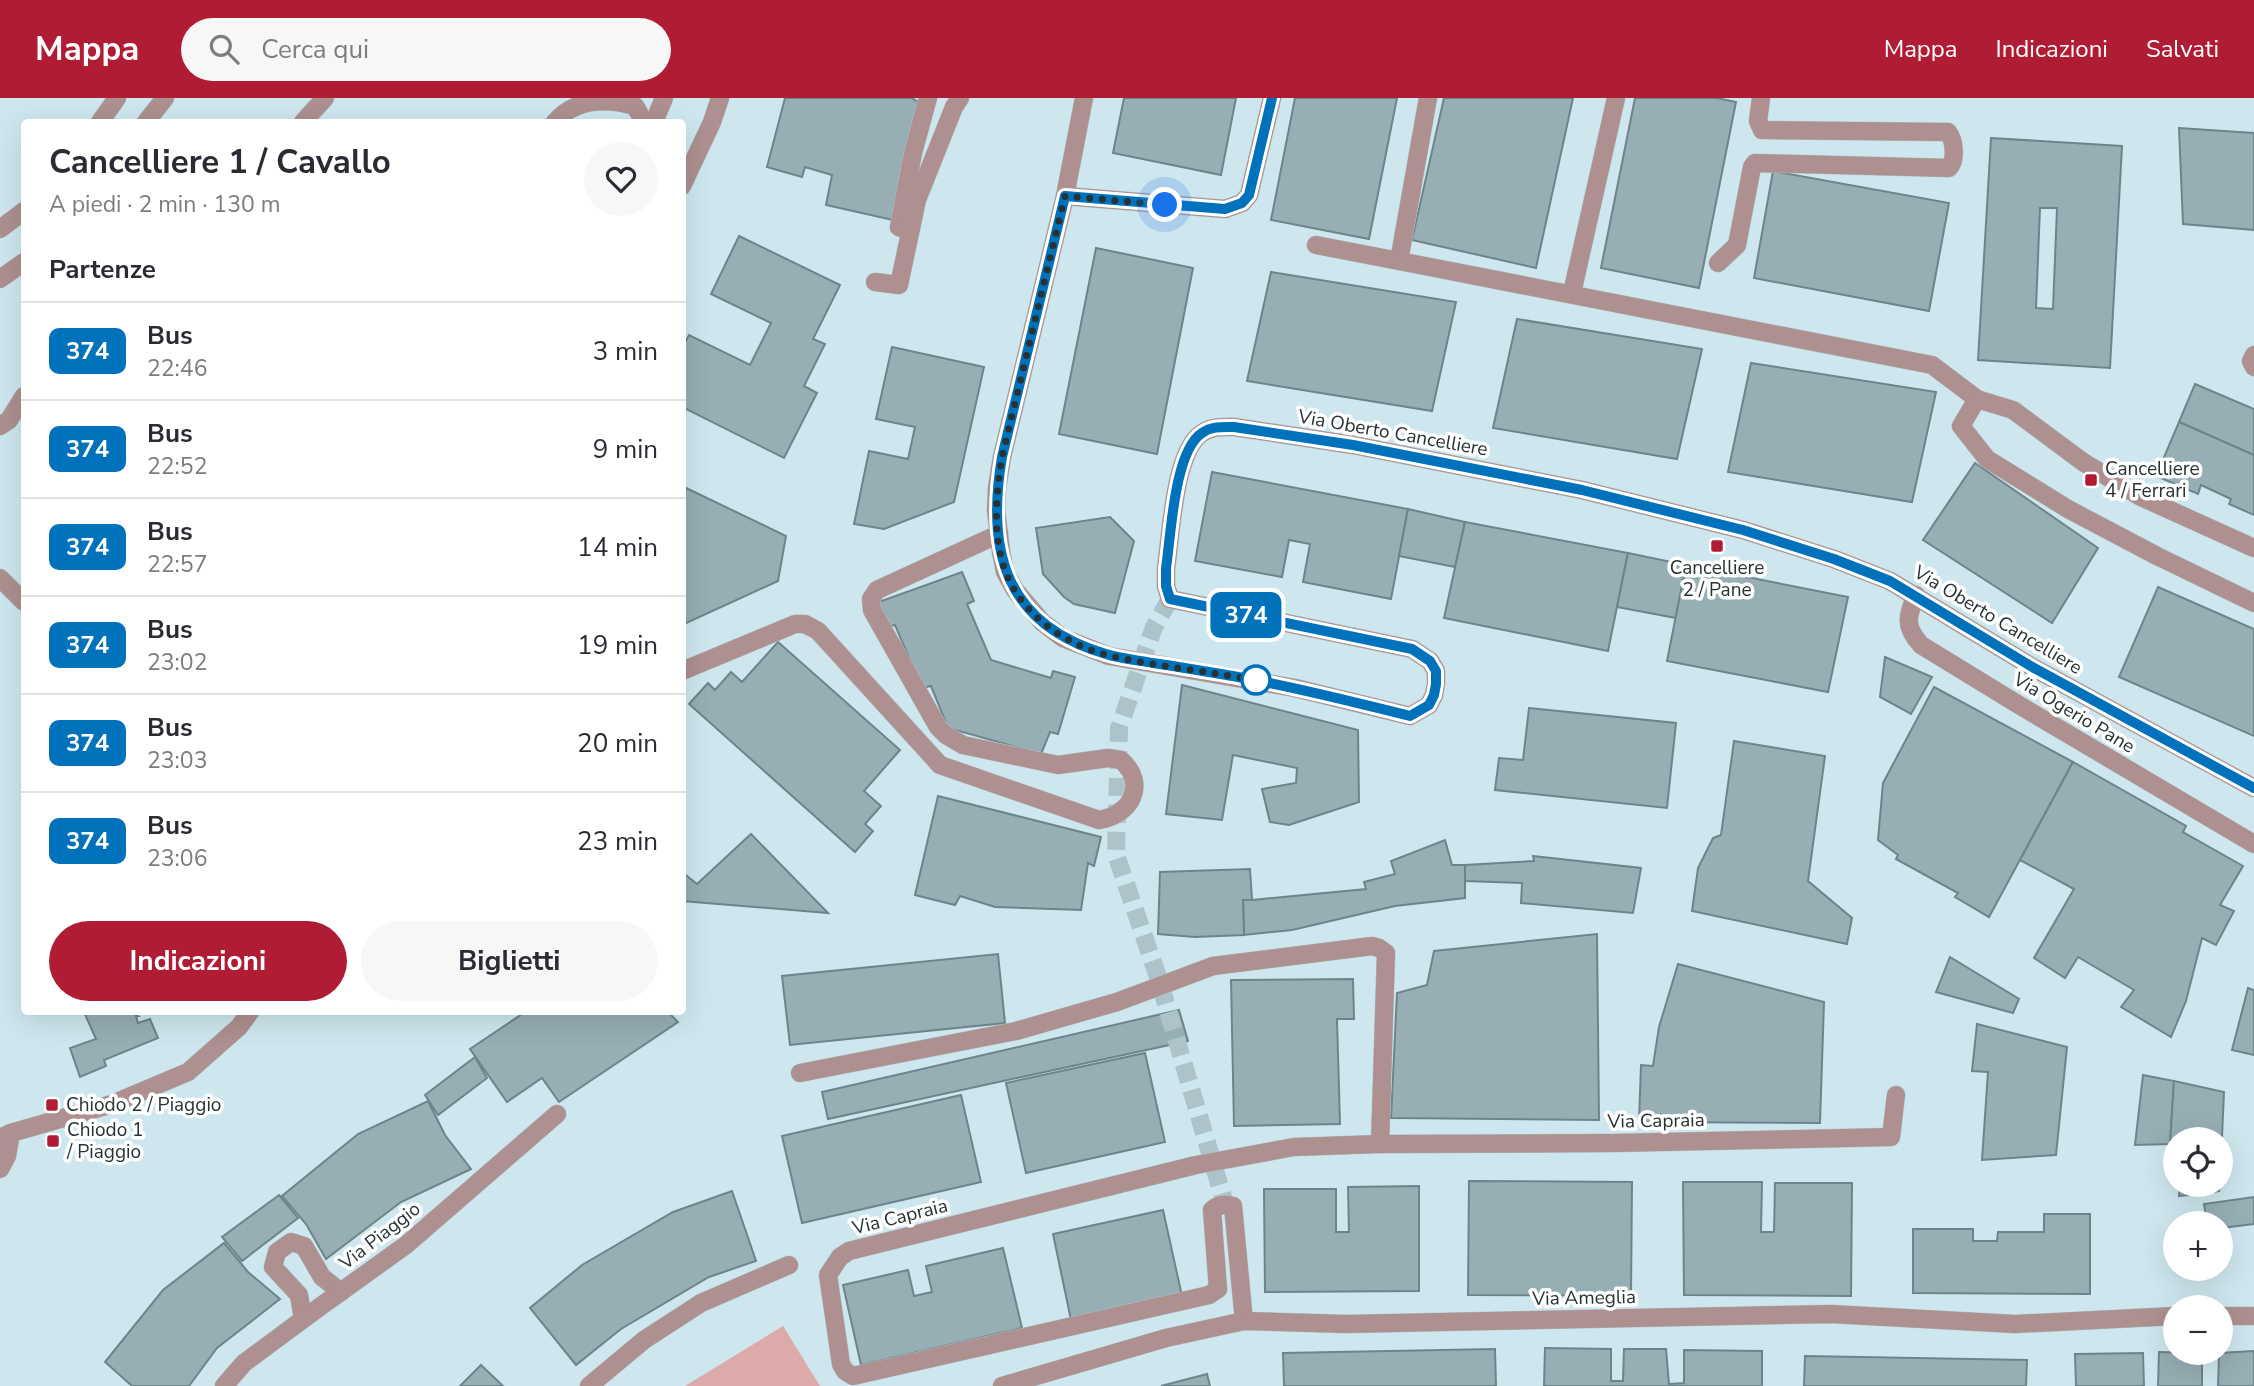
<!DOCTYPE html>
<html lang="it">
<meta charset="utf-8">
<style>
body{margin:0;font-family:"Nunito Sans",sans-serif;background:#f7f7f7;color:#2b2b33;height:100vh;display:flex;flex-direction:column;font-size:26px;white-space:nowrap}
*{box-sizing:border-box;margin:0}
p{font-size:23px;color:#7c7c81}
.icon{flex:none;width:38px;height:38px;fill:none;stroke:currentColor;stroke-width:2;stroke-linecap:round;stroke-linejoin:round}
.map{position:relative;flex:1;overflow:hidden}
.side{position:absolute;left:21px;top:21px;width:665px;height:896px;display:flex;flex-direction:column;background:#fff;border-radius:7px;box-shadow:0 7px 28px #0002}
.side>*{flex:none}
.badge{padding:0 14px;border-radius:10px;font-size:24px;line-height:46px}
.buttons{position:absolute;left:2163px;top:1029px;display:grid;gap:14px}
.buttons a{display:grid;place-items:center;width:70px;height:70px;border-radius:50%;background:#fff;box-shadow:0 7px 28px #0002;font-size:35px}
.you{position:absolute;width:35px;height:35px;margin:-18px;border:5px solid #fff;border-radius:50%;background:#1a73e8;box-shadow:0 0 0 10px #1a73e833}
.map>.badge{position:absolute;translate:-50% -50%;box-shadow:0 0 0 4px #fff}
h2{padding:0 28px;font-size:26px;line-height:63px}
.round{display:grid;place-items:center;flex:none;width:74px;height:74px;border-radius:37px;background:#f7f7f7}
.headline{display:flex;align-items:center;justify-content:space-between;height:119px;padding:0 28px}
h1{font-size:33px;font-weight:700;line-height:52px}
.primary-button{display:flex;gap:14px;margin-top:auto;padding:14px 28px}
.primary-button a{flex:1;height:80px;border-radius:42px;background:#af1c33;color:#fff;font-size:28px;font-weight:700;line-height:80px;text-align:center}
.primary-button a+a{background:#f7f7f7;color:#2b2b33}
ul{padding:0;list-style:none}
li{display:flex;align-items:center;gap:21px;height:98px;padding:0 28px;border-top:2px solid #e1e1e2}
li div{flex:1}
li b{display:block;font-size:26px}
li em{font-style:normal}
li .badge{min-width:77px;font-weight:700;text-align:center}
header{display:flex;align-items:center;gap:42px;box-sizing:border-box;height:98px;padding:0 35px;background:#af1c33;color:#fff}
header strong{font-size:33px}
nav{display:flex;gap:38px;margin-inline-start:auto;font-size:24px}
.search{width:490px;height:63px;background:#f7f7f7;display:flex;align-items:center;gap:18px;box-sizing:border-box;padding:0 24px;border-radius:38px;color:#7c7c81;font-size:26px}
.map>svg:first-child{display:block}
.green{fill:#dbaaa9}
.building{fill:#97aeb5;stroke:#6e848b;stroke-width:2;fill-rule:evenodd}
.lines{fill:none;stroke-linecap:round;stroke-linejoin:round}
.street-tunnel{stroke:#adc3c9;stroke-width:18;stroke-dasharray:18 9;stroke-linecap:butt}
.lane-casing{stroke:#adc3c9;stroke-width:19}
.street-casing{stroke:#adc3c9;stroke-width:19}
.lane{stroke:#ad908f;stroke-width:18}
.street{stroke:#ad908f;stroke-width:18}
.line-casing{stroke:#fff;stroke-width:16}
.line{stroke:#0072bc;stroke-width:10}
.walk{stroke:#283234;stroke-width:7;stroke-dasharray:0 12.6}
.poi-dot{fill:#af1c33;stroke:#fff;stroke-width:2.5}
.stop-dot{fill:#fff;stroke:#0072bc;stroke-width:3.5}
.labels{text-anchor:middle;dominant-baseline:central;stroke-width:7;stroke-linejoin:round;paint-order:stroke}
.street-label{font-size:19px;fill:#283234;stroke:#fff}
.poi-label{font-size:19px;fill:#283234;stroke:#fff;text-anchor:start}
</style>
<header>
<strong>Mappa</strong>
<div class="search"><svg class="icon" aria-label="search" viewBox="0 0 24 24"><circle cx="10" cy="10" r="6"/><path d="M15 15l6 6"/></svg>Cerca qui</div>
<nav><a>Mappa</a><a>Indicazioni</a><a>Salvati</a></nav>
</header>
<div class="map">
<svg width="2254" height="1288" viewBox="0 0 2254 1288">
<rect width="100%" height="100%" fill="#cee7ee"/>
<path class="green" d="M783 1228 820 1288H685Z"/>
<g class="building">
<path d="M785 0H912L918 4 893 122 826 107 832 77 805 69 802 79 767 69Z"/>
<path d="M1124 0H1236L1221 77 1113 55Z"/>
<path d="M1295 0H1397L1369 141 1271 122Z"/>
<path d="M1444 0H1573L1536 170 1412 142Z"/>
<path d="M1635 0H1717L1736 4 1699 190 1601 170Z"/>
<path d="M2179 30 2254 35V132L2183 126Z"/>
<path d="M1991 40 2122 48 2110 270 1978 262ZM2040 110H2057L2053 211 2036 210Z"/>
<path d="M1773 73 1949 105 1929 213 1754 180Z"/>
<path d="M739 138 840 187 813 241 825 246 804 288 817 295 784 360 682 309V250L689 237 750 267 771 225 711 196Z"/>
<path d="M1096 150 1193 170 1157 356 1059 336Z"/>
<path d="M1271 174 1456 204 1432 313 1247 283Z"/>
<path d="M1517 221 1702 251 1677 361 1493 330Z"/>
<path d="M892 249 984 269 954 404 884 431 854 426 869 353 908 361 915 329 876 321Z"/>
<path d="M1751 265 1936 294 1912 404 1728 374Z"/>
<path d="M2195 286 2254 311V357L2179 324Z"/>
<path d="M2179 324 2254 357V417L2229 406 2231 401 2201 387 2198 396 2156 378Z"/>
<path d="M1975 365 2098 450 2052 525 1923 442Z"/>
<path d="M1212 374 1408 411 1391 501 1303 484 1310 446 1289 442 1282 479 1195 463Z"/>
<path d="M682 388 786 438 778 483 682 527Z"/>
<path d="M1408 411 1465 424 1455 469 1399 458Z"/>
<path d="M1110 419 1134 443 1115 515 1074 506 1064 499 1043 476 1036 430Z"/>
<path d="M1465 424 1628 455 1608 553 1444 520Z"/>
<path d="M1628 455 1686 467 1676 520 1617 509Z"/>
<path d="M1686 467 1848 499 1828 594 1667 563Z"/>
<path d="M962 474 974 503 967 506 991 562 1051 580 1053 573 1075 579 1058 636 1050 634 1041 656 948 630 931 588 922 590 895 527 887 529 876 505Z"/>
<path d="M2158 489 2254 531V638L2119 579Z"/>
<path d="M778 544 900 652 864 693 881 708 865 726 873 733 855 754 689 606 708 585 715 592 731 574 742 584Z"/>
<path d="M1885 559 1932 579 1911 616 1880 599Z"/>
<path d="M1182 587 1358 632 1359 704 1289 727 1270 724 1262 691 1296 685 1297 670 1233 657 1222 722 1166 716Z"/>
<path d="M1934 589 2073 664 1989 819 1955 799 1958 795 1896 761 1898 757 1878 742 1883 685Z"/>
<path d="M1529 610 1676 625 1667 710 1495 692 1499 660 1523 662Z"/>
<path d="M1734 643 1825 658 1808 783 1852 820 1847 846 1692 813 1698 770 1713 740 1721 737Z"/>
<path d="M2073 664 2186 728 2183 734 2243 768 2220 807 2234 813 2216 847 2202 840 2186 903 2171 939 2121 909 2134 892 2078 859 2065 880 2034 860 2074 791 2020 762Z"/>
<path d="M938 698 1101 739 1094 768 1088 765 1081 812 995 809 960 798 955 807 915 797Z"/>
<path d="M751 736 828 815 682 803V774L697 786Z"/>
<path d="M1445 742 1452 767H1465V800L1395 808 1292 832 1244 837 1243 802H1252L1366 791 1364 784 1395 776 1391 763Z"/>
<path d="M1533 758 1641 770 1633 815 1521 805 1522 785 1465 783V767L1534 763Z"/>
<path d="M1250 771 1252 802H1243L1244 837 1195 839 1158 836 1160 774Z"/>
<path d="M1597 836 1599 1022 1391 1020 1397 895 1427 887 1434 853Z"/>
<path d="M998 856 1005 925 790 947 782 878Z"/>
<path d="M1950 859 2019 901 2013 915 1936 894Z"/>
<path d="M1678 866 1824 904 1820 1025 1639 1024 1641 967 1653 968 1659 929Z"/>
<path d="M1353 881 1354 921H1337L1340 1026 1234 1028 1231 882Z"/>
<path d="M2248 890 2254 892V957L2232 952Z"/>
<path d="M1179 912 1188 943 828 1021 822 994Z"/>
<path d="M84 914H133L138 918H136L138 925 150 921 158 940 104 962 106 968 80 979 70 950 96 941Z"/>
<path d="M525 914H668L678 924 559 1004 542 980 507 1004 470 951Z"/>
<path d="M1977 926 2067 949 2056 1057 1982 1062 1988 974 1972 973Z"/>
<path d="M1145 955 1165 1044 1026 1075 1006 985Z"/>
<path d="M475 959 487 980 438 1017 425 997Z"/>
<path d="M2143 977 2174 983 2170 1046 2135 1047Z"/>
<path d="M2174 983 2224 994 2221 1061V1041H2175V1046H2170Z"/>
<path d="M961 997 981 1084 802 1125 782 1038Z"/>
<path d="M428 1003 445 1037 471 1071 401 1104 326 1161 306 1126 282 1098 358 1036Z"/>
<path d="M1469 1083 1632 1084 1631 1198 1468 1197Z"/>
<path d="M1683 1084H1762L1761 1134H1774L1775 1085H1852L1851 1198 1684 1197Z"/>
<path d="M2180 1087H2220L2219 1093 2179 1098Z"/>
<path d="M1419 1088V1193L1265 1194 1264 1091H1336V1134H1349L1348 1089Z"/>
<path d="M732 1093 756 1163 709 1179 621 1231 576 1267 530 1210 582 1167 673 1114Z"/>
<path d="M279 1097 298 1120 242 1163 222 1139Z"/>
<path d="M2254 1099V1126L2221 1130V1125H2207L2204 1106Z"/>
<path d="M1163 1112 1182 1198 1071 1222 1053 1136Z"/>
<path d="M2044 1116H2090V1196L1913 1195V1131H1973V1143H1997L1998 1134H2044Z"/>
<path d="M224 1145 248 1174 280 1201 217 1250 189 1288H132L105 1264 163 1192Z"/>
<path d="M1003 1150 1022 1230 861 1267 843 1187 908 1172 914 1198 932 1194 926 1168Z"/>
<path d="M1545 1250 1611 1251V1283H1623L1624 1251H1666L1669 1286 1684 1285V1252L1762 1253V1288H1544Z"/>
<path d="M1495 1251 1496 1288H1284L1283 1255Z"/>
<path d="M2254 1253V1288H2218L2219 1255Z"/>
<path d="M2159 1254 2202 1255V1288H2158Z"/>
<path d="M2143 1255 2144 1288H2076L2075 1256Z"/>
<path d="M1805 1258 2027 1262 2026 1288H1804Z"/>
<path d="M481 1267 503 1288H460Z"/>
<path d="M1207 1276 1210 1288H1161Z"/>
</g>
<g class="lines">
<path class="street-tunnel" d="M1170 501 1154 529 1119 630 1116 757 1158 879 1225 1106"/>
<g class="lane-casing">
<g id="lane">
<path d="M100 24 117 0"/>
<path d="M146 24 165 0"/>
<path d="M0 131 24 113"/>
<path d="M0 181 24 164"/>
<path d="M0 328 9 322 24 298"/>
<path d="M303 1221 299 1197 273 1169 277 1154 291 1144 304 1148 322 1179 341 1194"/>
</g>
</g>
<g class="street-casing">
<g id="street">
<path d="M1084 0 1065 98 1002 359 997 390 996 412 1001 454 1005 474 1015 492 1042 524 1063 540 1109 558 1295 590 1410 618 1429 607 1434 597 1436 586V573L1430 563 1412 551 1170 501 1166 488V470C1171 438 1174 353 1202 335 1212 328 1223 329 1234 329L1353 347 1582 392 1743 432 1834 461 1890 483 2034 570 2254 690"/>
<path d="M1428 0 1399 163 1932 267 1977 301"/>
<path d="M303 24 325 0"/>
<path d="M555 24C576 0 606 0 635 8L644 24"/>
<path d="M654 24 664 0"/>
<path d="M682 88 712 24 720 0"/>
<path d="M1065 98 1225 111 1242 105 1249 97 1272 0"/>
<path d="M901 130 899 129 913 55 928 0"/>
<path d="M1316 147 1399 163"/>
<path d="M1718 165 1737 147 1752 69 1755 65 1949 70C1956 63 1955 43 1948 34L1762 32 1758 23 1761 0"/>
<path d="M875 184 899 187 917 102 954 9 960 0"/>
<path d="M1572 195 1616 0"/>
<path d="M2254 257 2251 263 2254 269"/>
<path d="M2254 450 2141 399 2083 364 2013 312 1977 301 1961 328 1987 361 2068 411 2157 458 2254 505"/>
<path d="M0 480 24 504"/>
<path d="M1916 497C1907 519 1904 528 1921 547L2019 607 2254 746"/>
<path d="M682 573 795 526H805L818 533 940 667 1099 722C1131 717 1148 686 1121 662L1108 660 1058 667 963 647 946 637 938 629 872 512 871 501 877 492 999 436"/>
<path d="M800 975 1016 933 1117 904 1213 868 1372 848 1379 850 1386 855 1380 1046"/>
<path d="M0 1040 11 1035 112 1006 188 974 239 929 250 914"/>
<path d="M0 1071 7 1058 11 1035"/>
<path d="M2221 1218H2254"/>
<path d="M1244 1223 1233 1108C1225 1106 1219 1106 1212 1112L1218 1191 1209 1197 853 1278 845 1273 841 1266 828 1177 840 1159 849 1153 1196 1067 1294 1049 1380 1046 1614 1045 1891 1039 1896 997"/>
<path d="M224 1288 244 1265 321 1208 406 1147 557 1016"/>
<path d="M589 1288 644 1242 701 1205 789 1167"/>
<path d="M1002 1288 1166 1240 1244 1223 1346 1226 1831 1216 2015 1226 2175 1218"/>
</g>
</g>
<use href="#lane" class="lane"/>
<use href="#street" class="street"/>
</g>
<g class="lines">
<g class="line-casing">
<path id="line" d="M1272 0 1249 97 1242 105 1225 111 1065 98 1002 359C986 453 1005 527 1106 556 1121 561 1138 562 1153 565 1181 569 1209 574 1238 579 1296 589 1353 604 1410 618L1429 607 1434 597 1436 586V573L1430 563 1412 551 1170 501 1166 488V470C1171 438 1174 353 1202 335 1211 328 1223 329 1234 329L1353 347 1582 392 1743 432 1834 461 1890 483 2034 570 2254 690"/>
</g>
<use href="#line" class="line"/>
<path class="walk" d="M1165 107 1065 98 1002 359C996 395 992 439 1006 475 1023 518 1067 548 1111 558 1159 569 1209 573 1258 583L1256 582"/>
</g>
<g class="poi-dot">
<rect x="2084" y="375" width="14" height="14" rx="3.5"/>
<rect x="1710" y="441" width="14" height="14" rx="3.5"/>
<rect x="45" y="1000" width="14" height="14" rx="3.5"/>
<rect x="46" y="1036" width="14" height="14" rx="3.5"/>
</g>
<circle class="stop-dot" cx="1256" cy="582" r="14"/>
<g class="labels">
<g class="street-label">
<text transform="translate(1393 335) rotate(10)">Via Oberto Cancelliere</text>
<text transform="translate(1998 522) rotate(31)">Via Oberto Cancelliere</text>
<text transform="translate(2074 615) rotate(31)">Via Ogerio Pane</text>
<text transform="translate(1656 1023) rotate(-1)">Via Capraia</text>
<text transform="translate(900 1119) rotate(-14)">Via Capraia</text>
<text transform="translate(380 1138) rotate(-38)">Via Piaggio</text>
<text transform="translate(1584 1200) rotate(-1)">Via Ameglia</text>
</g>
<g class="poi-label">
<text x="2105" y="371">Cancelliere<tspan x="2105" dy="22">4 / Ferrari</tspan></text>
<text x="1717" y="470" text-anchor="middle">Cancelliere<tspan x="1717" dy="22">2 / Pane</tspan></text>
<text x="66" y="1007">Chiodo 2 / Piaggio</text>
<text x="67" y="1032">Chiodo 1<tspan x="67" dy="22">/ Piaggio</tspan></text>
</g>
</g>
</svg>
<div class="buttons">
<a><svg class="icon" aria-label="locate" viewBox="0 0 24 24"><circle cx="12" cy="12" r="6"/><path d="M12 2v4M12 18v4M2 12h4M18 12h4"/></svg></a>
<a>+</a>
<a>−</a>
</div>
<div class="you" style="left:1165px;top:107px"></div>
<b class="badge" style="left:1246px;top:517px;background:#0072bc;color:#fff">374</b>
<section class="side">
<div class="headline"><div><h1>Cancelliere 1 / Cavallo</h1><p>A piedi · 2 min · 130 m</p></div><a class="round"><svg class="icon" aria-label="heart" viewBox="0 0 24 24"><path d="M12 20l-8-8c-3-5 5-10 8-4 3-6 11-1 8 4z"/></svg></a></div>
<h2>Partenze</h2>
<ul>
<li><span class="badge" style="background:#0072bc;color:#fff">374</span><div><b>Bus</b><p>22:46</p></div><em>3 min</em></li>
<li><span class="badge" style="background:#0072bc;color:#fff">374</span><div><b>Bus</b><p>22:52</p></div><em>9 min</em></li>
<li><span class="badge" style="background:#0072bc;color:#fff">374</span><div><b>Bus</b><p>22:57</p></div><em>14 min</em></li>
<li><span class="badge" style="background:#0072bc;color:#fff">374</span><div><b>Bus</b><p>23:02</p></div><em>19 min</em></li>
<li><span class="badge" style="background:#0072bc;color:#fff">374</span><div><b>Bus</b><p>23:03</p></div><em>20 min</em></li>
<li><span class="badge" style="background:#0072bc;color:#fff">374</span><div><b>Bus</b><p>23:06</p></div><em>23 min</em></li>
</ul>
<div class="primary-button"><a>Indicazioni</a><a>Biglietti</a></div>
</section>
</div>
